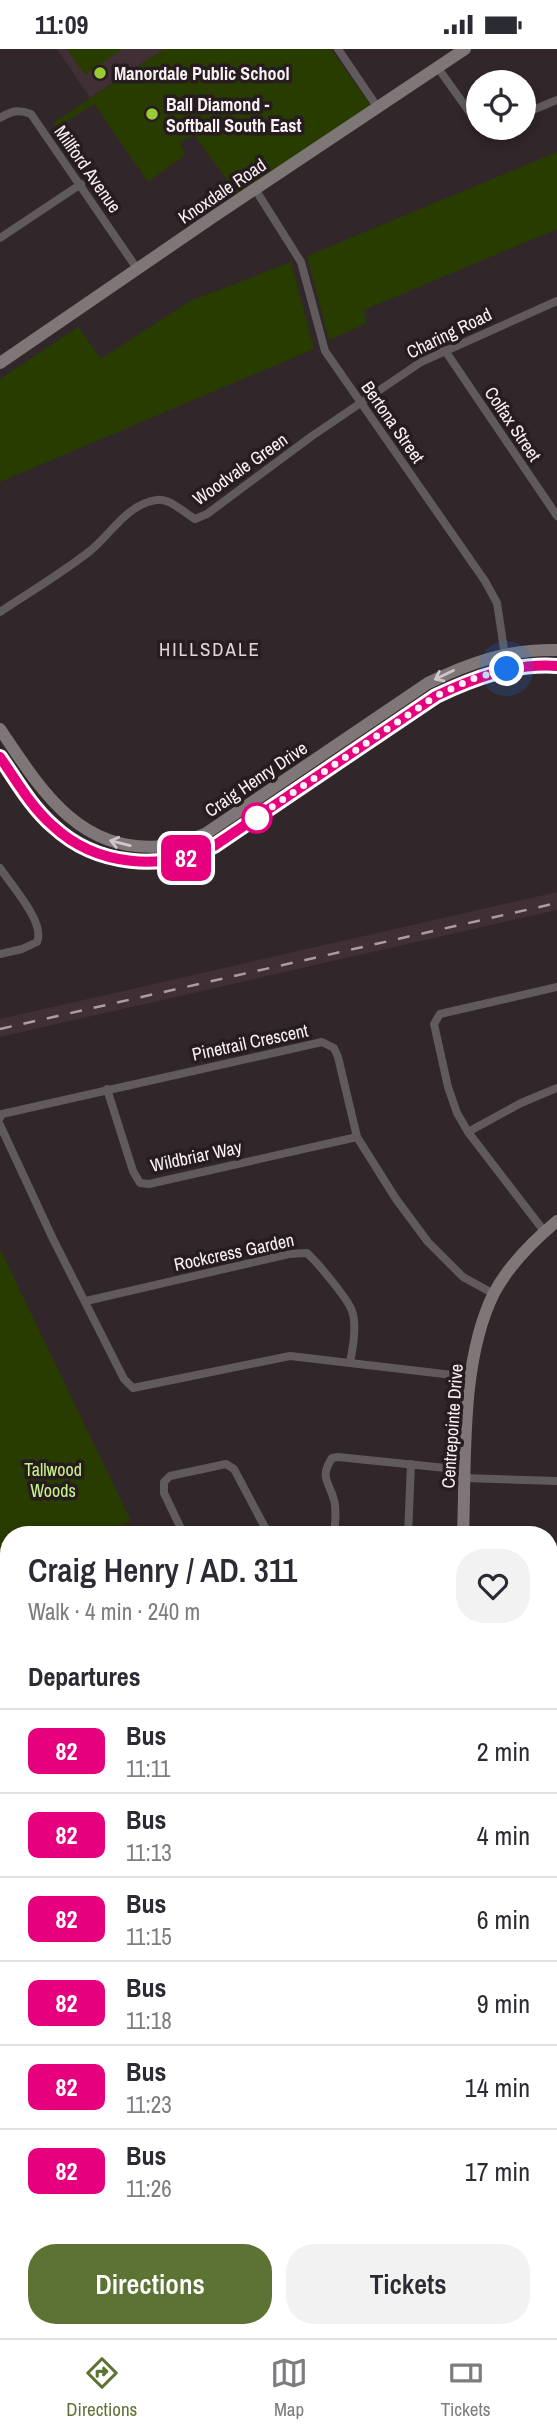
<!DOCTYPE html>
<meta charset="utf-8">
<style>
body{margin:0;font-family:"Archivo Narrow",sans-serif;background:#f2f2f3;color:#2b2b33;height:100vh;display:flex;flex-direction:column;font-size:26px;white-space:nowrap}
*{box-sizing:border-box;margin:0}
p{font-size:23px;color:#7c7c81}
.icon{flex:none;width:38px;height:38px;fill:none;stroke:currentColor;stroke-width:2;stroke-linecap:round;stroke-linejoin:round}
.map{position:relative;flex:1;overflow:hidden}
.sheet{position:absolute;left:0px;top:1477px;width:558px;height:812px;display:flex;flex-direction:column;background:#fff;border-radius:28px 28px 0 0;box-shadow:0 4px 10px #0003}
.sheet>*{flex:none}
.badge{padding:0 14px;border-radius:10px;font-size:24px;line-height:46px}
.fabs{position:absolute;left:466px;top:21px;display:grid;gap:14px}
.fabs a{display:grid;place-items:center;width:70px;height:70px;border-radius:50%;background:#fff;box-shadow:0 4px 10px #0003;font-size:35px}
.you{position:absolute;width:35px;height:35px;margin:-18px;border:5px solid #fff;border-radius:50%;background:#1a73e8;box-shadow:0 0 0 10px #1a73e833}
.map>.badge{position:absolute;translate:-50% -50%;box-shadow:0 0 0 4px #fff}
h2{padding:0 28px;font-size:26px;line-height:63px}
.round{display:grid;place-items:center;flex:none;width:74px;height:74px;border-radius:28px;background:#f2f2f3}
.overview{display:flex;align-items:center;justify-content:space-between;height:119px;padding:0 28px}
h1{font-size:33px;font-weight:600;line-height:52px}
.cta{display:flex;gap:14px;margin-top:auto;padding:14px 28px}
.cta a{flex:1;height:80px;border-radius:28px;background:#5c7334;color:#fff;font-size:28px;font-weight:600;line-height:80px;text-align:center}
.cta a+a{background:#f2f2f3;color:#2b2b33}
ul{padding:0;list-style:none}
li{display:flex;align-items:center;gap:21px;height:84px;padding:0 28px;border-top:2px solid #e1e1e2}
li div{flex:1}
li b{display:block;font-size:26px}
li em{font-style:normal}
li .badge{min-width:77px;font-weight:700;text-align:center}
.status{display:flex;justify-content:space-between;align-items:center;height:49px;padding:0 35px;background:#fff;direction:ltr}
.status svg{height:19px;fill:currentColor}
.menu{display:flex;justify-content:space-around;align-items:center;height:98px;border-top:2px solid #e1e1e2;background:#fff;font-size:19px;color:#7c7c81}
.menu a{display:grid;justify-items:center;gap:4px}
.menu .active{color:#5c7334}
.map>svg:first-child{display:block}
.built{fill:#402f34}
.green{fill:#283c00}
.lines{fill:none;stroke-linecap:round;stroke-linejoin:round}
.street{stroke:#605a5c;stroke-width:8}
.secondary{stroke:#7f7678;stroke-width:12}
.rail{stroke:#a79ea0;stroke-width:2.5;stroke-dasharray:12 12;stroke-linecap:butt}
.oneway{stroke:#cec7c9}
.line-casing{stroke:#fff;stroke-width:16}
.line{stroke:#e6007e;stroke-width:10}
.walk{stroke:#f9f2f4;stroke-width:7;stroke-dasharray:0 12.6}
.poi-dot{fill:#98cb36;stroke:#271c1f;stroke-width:2.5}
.stop-dot{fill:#fff;stroke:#e6007e;stroke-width:3.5}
.labels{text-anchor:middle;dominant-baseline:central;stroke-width:7;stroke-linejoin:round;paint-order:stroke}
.poi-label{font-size:18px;font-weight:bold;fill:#f9f2f4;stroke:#271c1f;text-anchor:start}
.street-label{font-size:18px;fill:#f9f2f4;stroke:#271c1f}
.park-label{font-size:18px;fill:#c9f488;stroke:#271c1f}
.neighbourhood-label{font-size:19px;letter-spacing:2px;fill:#e3d4d8;stroke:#271c1f}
</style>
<div class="status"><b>11:09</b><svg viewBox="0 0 49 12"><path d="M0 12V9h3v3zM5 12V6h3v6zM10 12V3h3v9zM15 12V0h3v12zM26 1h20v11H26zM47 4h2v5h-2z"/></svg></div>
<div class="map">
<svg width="557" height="2289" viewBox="0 0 557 2289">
<rect width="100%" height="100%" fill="#312629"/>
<g class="built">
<path d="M57 0H164L90 49Z"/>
<path d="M557 843V861L0 988V970Z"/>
<path d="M550 1693 557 1700V2143L550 2142Z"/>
<path d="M0 1779 9 1794V1888L0 1871Z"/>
<path d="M557 2204V2289H518L513 2280H550V2209Z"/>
</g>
<g class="green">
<path d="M67 0H122L85 26Z"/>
<path d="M164 0H331L371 57 238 146 194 86 180 93 185 106 148 133 94 55 56 79 53 74Z"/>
<path d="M557 103V180L364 261 367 274 329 291 307 207Z"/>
<path d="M291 213 314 300 0 433V330L78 278 101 310 188 253Z"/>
<path d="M0 1200 131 1472 101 1486H9V1528L4 1530 9 1539V1675L0 1660Z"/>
</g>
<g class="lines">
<g class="street">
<path d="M338 0 378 59"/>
<path d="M438 19 478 75"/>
<path d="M523 65 557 51"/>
<path d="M0 69C11 62 18 60 31 65L138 221"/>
<path d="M255 140 301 213 325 302 485 532 497 554 507 620"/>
<path d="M0 189 81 135"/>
<path d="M444 300 557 467"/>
<path d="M0 563C30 543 62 524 90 502 112 484 127 455 157 451 169 449 185 464 195 470L207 465 312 387 421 313 557 252"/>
<path d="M0 819C11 836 46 874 37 893L22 900 0 905"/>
<path d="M107 1040 133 1122 140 1134 149 1135 357 1088"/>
<path d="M0 1069 2 1065 322 993 334 999 338 1008 357 1088 396 1150 428 1193 463 1228 494 1245"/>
<path d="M0 1076 53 1190 124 1330 133 1339 290 1307 470 1328"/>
<path d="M468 1083 521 1054 557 1039"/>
<path d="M544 1182 468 1083 457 1064 448 1038 434 975 440 965 557 938"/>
<path d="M86 1252 289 1205 307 1204C317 1213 348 1250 352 1262 357 1276 353 1299 350 1313"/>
<path d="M465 1429 557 1432"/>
<path d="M184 1486 164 1444V1433L170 1427 226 1415 234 1420 269 1486"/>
<path d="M334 1486C335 1475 337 1462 334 1451 329 1432 319 1429 332 1409L338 1408 465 1421"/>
<path d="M408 1486 411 1415"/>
<path d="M550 1557 557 1552"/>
<path d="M550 1631 557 1627"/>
<path d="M0 1974 9 1987"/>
<path d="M0 2028 9 2022"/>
<path d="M0 2149 9 2144"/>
<path d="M0 2263 9 2258"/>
<path d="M138 2289 151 2280"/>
</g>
<g class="secondary">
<path d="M0 314 213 168 465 0"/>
<path d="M0 680C41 741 80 806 164 797 178 796 192 789 205 785L428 634C471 613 509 600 557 601"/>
<path d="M0 708C16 731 31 758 52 777 97 818 162 822 214 797L436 647C474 629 514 614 557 617"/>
<path d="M463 1486C466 1411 460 1312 494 1244 509 1216 533 1192 557 1172"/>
<path d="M550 1676 557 1684"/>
<path d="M0 1696 9 1713"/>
<path d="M0 1738 9 1733"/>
<path d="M0 1746 9 1764"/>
<path d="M0 1773 9 1778"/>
<path d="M278 2280 283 2289"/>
<path d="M301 2280 305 2289"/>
</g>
<path class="rail" d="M0 980 557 854"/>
</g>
<defs><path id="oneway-shaft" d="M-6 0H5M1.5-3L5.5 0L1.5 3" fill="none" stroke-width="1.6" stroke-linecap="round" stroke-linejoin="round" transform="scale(1.75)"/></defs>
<g class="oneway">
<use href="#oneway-shaft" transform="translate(444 626) rotate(154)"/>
<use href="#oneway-shaft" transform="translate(120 794) rotate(-166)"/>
</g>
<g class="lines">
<g class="line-casing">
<path id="line" d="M0 708C16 731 31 758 53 777 97 818 162 822 214 797L436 647C474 629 514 614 557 617"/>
</g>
<use href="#line" class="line"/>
<path class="walk" d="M257 769 254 770 436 647 472 630 507 620"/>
</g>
<g class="poi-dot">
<circle cx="100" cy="24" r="7"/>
<circle cx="152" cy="65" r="7"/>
</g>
<circle class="stop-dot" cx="257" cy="769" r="14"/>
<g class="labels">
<g class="poi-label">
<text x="114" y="24">Manordale Public School</text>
<text x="166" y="55">Ball Diamond -<tspan x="166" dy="21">Softball South East</tspan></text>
</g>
<g class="street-label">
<text transform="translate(88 120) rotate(55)">Millford Avenue</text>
<text transform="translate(222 142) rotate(-34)">Knoxdale Road</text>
<text transform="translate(449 284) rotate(-26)">Charing Road</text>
<text transform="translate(393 373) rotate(55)">Bertona Street</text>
<text transform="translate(513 375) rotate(56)">Colfax Street</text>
<text transform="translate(240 420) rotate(-35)">Woodvale Green</text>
<text transform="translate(256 730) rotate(-34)">Craig Henry Drive</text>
<text transform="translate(250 993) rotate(-12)">Pinetrail Crescent</text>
<text transform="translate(196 1107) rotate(-12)">Wildbriar Way</text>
<text transform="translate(234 1203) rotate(-12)">Rockcress Garden</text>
<text transform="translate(452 1377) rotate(-86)">Centrepointe Drive</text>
</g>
<g class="park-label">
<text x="53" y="1420">Tallwood<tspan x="53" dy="21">Woods</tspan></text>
</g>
<g class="neighbourhood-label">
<text x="210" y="600">HILLSDALE</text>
</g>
</g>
</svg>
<div class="fabs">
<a><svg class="icon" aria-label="locate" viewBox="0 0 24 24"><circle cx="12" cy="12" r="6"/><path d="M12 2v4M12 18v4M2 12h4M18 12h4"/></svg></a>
</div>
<div class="you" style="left:507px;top:620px"></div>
<b class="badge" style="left:186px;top:809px;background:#e6007e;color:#fff">82</b>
<section class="sheet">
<div class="overview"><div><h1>Craig Henry / AD. 311</h1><p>Walk · 4 min · 240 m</p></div><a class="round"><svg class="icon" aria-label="heart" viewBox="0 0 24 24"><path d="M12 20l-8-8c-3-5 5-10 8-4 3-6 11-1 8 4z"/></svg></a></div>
<h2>Departures</h2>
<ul>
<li><span class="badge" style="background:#e6007e;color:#fff">82</span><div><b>Bus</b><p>11:11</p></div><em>2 min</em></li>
<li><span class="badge" style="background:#e6007e;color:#fff">82</span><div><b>Bus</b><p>11:13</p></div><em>4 min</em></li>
<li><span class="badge" style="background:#e6007e;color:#fff">82</span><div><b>Bus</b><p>11:15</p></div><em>6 min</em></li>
<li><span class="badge" style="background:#e6007e;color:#fff">82</span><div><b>Bus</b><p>11:18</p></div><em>9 min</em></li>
<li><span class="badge" style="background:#e6007e;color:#fff">82</span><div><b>Bus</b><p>11:23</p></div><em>14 min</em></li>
<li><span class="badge" style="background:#e6007e;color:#fff">82</span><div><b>Bus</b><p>11:26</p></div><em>17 min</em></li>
</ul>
<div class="cta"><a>Directions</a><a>Tickets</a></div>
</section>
</div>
<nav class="menu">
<a class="active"><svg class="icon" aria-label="directions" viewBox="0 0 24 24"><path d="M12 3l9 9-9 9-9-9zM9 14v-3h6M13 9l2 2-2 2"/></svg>Directions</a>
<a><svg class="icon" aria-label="map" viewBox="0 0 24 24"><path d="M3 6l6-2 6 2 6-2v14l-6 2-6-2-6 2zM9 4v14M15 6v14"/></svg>Map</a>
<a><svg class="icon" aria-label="tickets" viewBox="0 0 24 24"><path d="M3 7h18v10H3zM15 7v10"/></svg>Tickets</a>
</nav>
